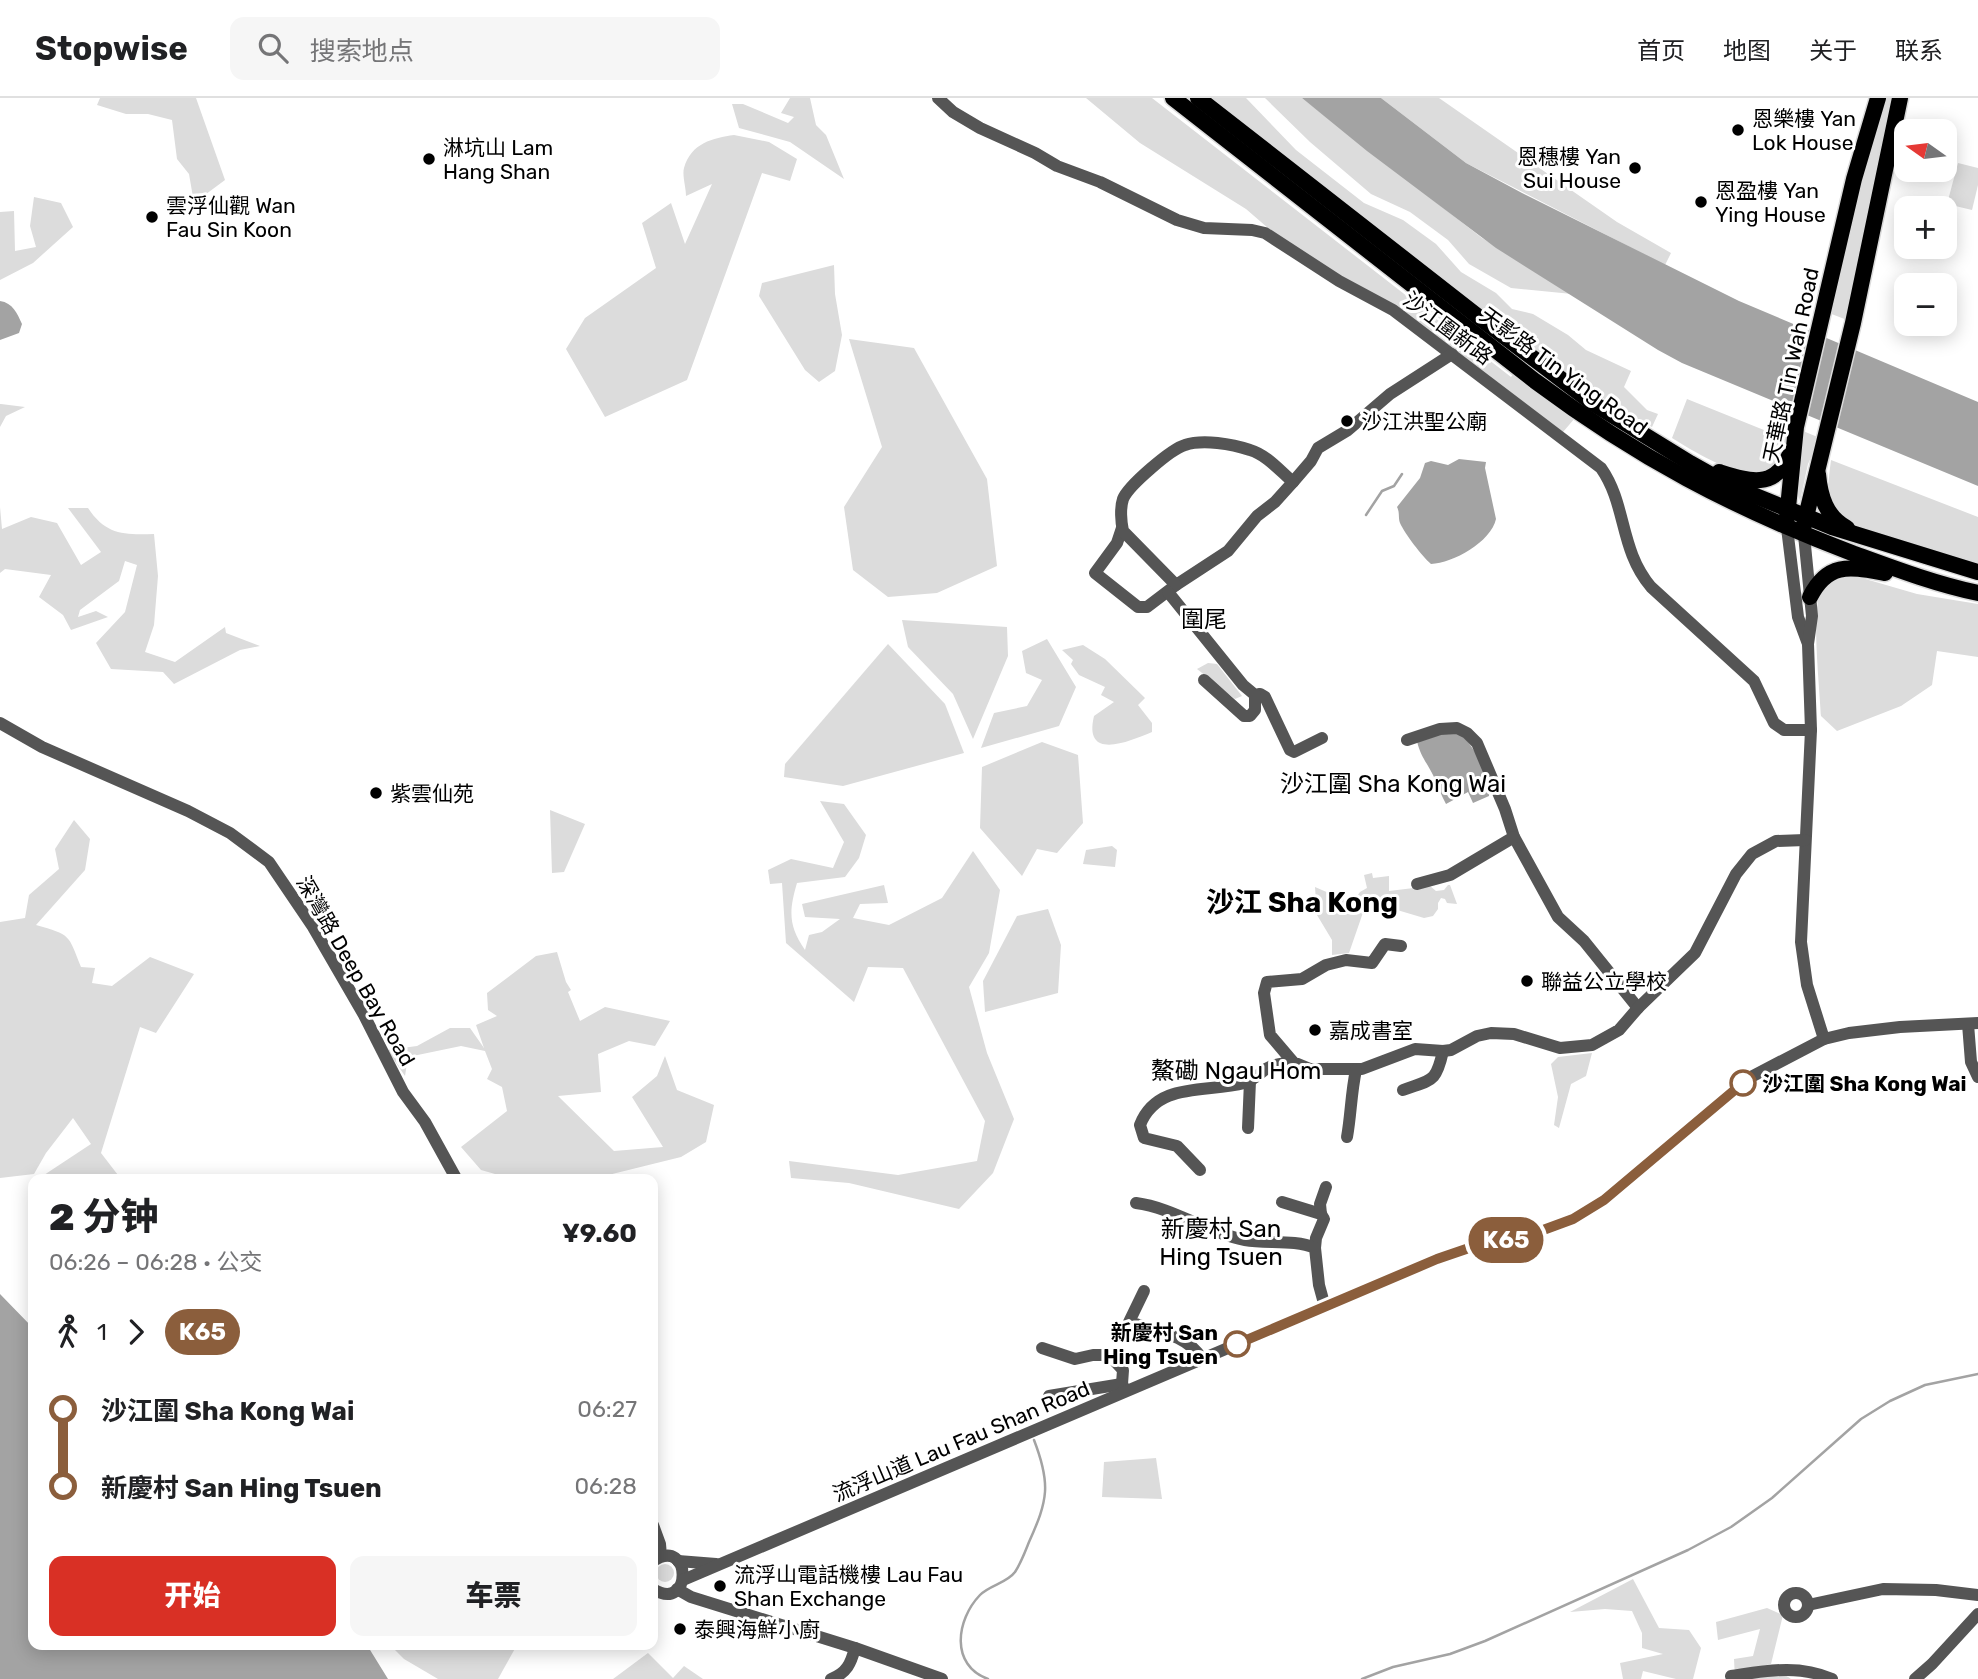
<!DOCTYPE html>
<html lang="zh">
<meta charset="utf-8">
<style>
body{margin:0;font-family:Rubik,"Noto Sans SC",sans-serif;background:#f6f6f6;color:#202124;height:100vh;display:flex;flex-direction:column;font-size:26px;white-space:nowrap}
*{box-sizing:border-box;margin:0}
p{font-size:23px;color:#757577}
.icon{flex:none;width:38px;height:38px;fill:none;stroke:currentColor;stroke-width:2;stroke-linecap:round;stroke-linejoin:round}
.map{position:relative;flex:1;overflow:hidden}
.sheet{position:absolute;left:28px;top:1076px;width:630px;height:476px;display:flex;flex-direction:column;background:#fff;border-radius:14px;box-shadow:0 4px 18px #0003}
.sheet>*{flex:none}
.badge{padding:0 14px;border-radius:23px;font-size:24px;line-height:46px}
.needle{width:46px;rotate:284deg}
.fabs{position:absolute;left:1894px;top:21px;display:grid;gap:14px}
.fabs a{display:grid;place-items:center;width:63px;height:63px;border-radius:14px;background:#fff;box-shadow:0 4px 18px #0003;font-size:35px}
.map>.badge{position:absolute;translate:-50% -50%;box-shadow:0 0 0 4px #fff}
.legs{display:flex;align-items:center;gap:10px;height:77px;padding:0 21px;font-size:23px}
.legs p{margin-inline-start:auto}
.headline{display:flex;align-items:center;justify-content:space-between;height:119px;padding:0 21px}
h1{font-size:38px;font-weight:800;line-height:52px}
.cta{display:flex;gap:14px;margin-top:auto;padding:14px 21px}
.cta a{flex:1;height:80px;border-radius:14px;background:#d93025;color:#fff;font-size:28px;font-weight:800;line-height:80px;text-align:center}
.cta a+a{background:#f6f6f6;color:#202124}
ul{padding:0 21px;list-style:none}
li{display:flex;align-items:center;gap:24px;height:77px;font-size:26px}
li i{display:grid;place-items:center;width:10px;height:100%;margin:0 9px;background:currentColor}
li i::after{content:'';width:18px;height:18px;margin:-9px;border:5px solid;border-radius:50%;background:#fff}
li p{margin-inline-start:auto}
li:first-child i{background:linear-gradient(#0000 50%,currentColor 0)}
li:last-child i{background:linear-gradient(currentColor 50%,#0000 0)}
header{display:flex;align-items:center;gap:42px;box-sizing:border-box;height:98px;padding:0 35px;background:#fff;border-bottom:2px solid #e0e0e0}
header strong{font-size:33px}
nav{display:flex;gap:38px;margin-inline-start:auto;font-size:24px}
.search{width:490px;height:63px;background:#f6f6f6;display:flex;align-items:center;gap:18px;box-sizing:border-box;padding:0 24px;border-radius:14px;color:#757577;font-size:26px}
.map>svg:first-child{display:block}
.green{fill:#dcdcdc}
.water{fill:#a3a3a3}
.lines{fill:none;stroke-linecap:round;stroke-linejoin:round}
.stream{stroke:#a3a3a3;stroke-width:2.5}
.major-casing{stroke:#dbdbdb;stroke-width:19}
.minor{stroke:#555;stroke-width:12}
.major{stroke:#000;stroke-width:16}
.line-1-casing{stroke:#fff;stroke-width:16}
.line-1{stroke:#8b5e3c;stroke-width:10}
.poi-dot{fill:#000;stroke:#fff;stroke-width:2.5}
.stop-1-dot{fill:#fff;stroke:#8b5e3c;stroke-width:3.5}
.labels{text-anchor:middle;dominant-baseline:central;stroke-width:6;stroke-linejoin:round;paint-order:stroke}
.poi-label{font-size:21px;fill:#000;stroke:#fff;text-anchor:start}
.street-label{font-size:21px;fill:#000;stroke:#fff}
.stop-label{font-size:21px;font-weight:bold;fill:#000;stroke:#fff;text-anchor:start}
.neighbourhood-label{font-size:23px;fill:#000;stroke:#fff}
.quarter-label{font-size:24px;fill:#000;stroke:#fff}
.district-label{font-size:28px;font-weight:bold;fill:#000;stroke:#fff}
</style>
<header>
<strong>Stopwise</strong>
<div class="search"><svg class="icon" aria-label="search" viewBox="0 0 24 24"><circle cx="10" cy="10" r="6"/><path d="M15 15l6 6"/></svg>搜索地点</div>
<nav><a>首页</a><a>地图</a><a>关于</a><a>联系</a></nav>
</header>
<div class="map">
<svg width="1978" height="1581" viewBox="0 0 1978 1581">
<rect width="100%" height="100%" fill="#fff"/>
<g class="green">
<path d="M100 0H196L225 82 194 105 189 76 177 61 172 22 148 16H126L97 7Z"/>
<path d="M790 0H810L816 27 826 37 844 81 790 44 739 30 732 6H743L788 25 794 19 781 15Z"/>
<path d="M1086 0H1152L1511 279 1515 274 1575 320 1563 334 1268 130 1246 111 1140 45Z"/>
<path d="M1212 0H1246L1296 52 1364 105 1403 122 1436 146 1461 174 1496 195 1512 211 1533 216 1568 237 1586 252 1631 273 1624 289 1647 312 1658 316 1652 329C1589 295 1534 251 1477 208 1387 140 1300 71 1212 0Z"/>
<path d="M1265 0H1302L1482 140 1572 196 1511 190 1469 166 1448 142 1410 114 1371 96 1310 44Z"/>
<path d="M1381 0H1439L1617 124 1671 155 1665 167 1466 65Z"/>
<path d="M1885 0H1893L1847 222 1829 215 1854 105Z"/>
<path d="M734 37 769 44 797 61 790 83 762 75 687 282 605 319 566 251 585 220 656 170 642 125 671 105 685 146 712 86 686 98C686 90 682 77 684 70 691 45 713 40 734 37Z"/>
<path d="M1958 65 1978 70V87L1972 112 1947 106Z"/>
<path d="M34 99 61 105 73 129 33 165 0 182V114L14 113 15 153 36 149 30 128Z"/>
<path d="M834 167 835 196 842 237 835 273 819 284 805 272 759 198 762 185Z"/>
<path d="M849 241 914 250 987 381 997 468 937 495 888 499 853 472 844 409 882 349Z"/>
<path d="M1687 301 1789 342 1787 353 1767 377C1724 372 1708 362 1672 340Z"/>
<path d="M0 306H1L25 309 6 318 0 329Z"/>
<path d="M1803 333 1820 340 1808 366 1800 403 1795 387Z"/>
<path d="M1831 362 1978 419V465L1851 427C1825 406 1827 394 1831 362Z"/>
<path d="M0 409 2 431 31 419 57 425 81 467 101 454 68 410H88C106 437 124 437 154 436L158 478 154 527 145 554 175 564 225 529 226 535 260 548 240 552 174 586 163 574 111 571 96 545 125 514 137 467 125 463 119 483 80 512 78 519 96 513 108 519 71 532 63 517 39 499 51 477 5 471 0 475Z"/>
<path d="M1855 478 1917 496 1978 506V559L1937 553 1932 587 1901 608 1837 633 1821 618C1820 593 1812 519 1819 500 1825 484 1839 480 1855 478Z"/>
<path d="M902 522 1007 529 1008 558 973 641 953 596 908 549Z"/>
<path d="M1047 541 1076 589 1059 628 981 650 994 615 1027 608 1042 582 1026 575 1022 553Z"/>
<path d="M888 546 945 606 964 655 843 688 784 679 785 666Z"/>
<path d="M1083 547 1105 561 1145 600 1138 607 1152 625V634C1130 643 1083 664 1094 618L1114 604 1101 597 1105 589 1079 577 1071 566 1073 562 1062 552Z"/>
<path d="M1208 565 1217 566 1242 598 1235 601 1197 571Z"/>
<path d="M1042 644 1078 657 1083 725 1057 755 1037 751 1022 778 980 730 982 669Z"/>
<path d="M820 703 844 706 866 737 859 760 845 779 797 785C789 812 788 828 805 852L809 837 822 834 840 821 805 819 802 806 884 787 888 805 860 806 853 820 889 827 942 800 973 753 1000 792 989 855 969 889 987 955 1014 1021 993 1075 959 1111 849 1085 791 1080 789 1063 898 1077 977 1063 985 1023 903 870 868 869 854 904 786 845 782 785 770 786 768 772 791 761 833 770 844 744Z"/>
<path d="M550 712 585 726 564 774 552 775Z"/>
<path d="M74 722 90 741 85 772 36 827C71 837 68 836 81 869L95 870 92 885 112 888 150 859 194 876 156 935 140 929 101 1055 121 1081 41 1079 91 1046 73 1020 46 1055 34 1076 0 1080V824L25 820 29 797 59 771 55 751Z"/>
<path d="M1112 748 1117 752 1115 769 1083 766 1086 752Z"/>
<path d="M1372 775 1373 780 1389 778V793L1430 788 1436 793 1444 792 1448 787H1450L1457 806 1447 805 1445 801 1441 800 1438 805V811L1433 818 1424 820 1367 803 1349 855 1332 857V842L1317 817 1315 789 1352 805 1360 794 1367 790 1364 777Z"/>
<path d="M1048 811 1061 847 1058 895 985 914 983 883 1017 818Z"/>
<path d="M557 854 566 884 571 892 568 894 580 923 605 909 670 923 655 948 629 943 598 956 601 994 558 998 614 1053 663 1049 632 999 657 978 665 958 677 992 714 1007 706 1044 681 1059 592 1081H513L481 1072 461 1049 507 1013 502 989 487 981 492 971 485 953 461 948 408 959 405 978 387 952 417 948 450 930H470L484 950 476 927 497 918 488 912 487 895 536 858Z"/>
<path d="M1592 955 1586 978 1571 986 1559 1030 1554 1027 1558 999 1551 966 1558 959Z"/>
<path d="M1156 1360 1162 1401 1102 1399 1104 1364Z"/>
<circle cx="665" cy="1475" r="9"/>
<path d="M1633 1481 1659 1530 1689 1532 1701 1550 1693 1581H1676L1643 1573 1641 1581H1623L1620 1565 1663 1556 1642 1550V1535L1632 1513 1605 1511 1570 1514Z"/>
<path d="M1767 1510 1783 1517 1771 1566 1758 1569 1784 1576 1791 1581H1735L1734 1561 1753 1558 1760 1531 1718 1542 1716 1524Z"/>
<path d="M390 1547H517L498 1581H438L404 1561Z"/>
<path d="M648 1555 673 1580 684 1568 703 1581H613Z"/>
</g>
<g class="water">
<path d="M1302 0H1381L1466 65 1522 95 1739 203 1978 304V388L1682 265 1658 252 1496 150 1367 53Z"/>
<path d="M0 203C13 205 17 215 22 226L19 235 0 242Z"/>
<path d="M1459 361 1486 364 1485 370 1496 421C1491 444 1453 465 1431 466 1422 458 1405 436 1400 425 1398 419 1400 415 1397 409L1420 380 1425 365 1431 363 1448 367Z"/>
<path d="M1451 633C1454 634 1458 635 1461 637 1474 646 1491 683 1489 698L1473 705 1468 694 1446 706C1441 697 1438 688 1434 679 1428 666 1420 658 1417 643Z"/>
<path d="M0 1196 33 1230V1547H367L388 1581H0Z"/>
</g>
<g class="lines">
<g class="stream">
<path d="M1366 417 1382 393 1394 388 1402 376"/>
<path d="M988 1581C950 1567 956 1522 980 1497 990 1487 1007 1485 1015 1474 1021 1465 1025 1454 1029 1444 1048 1402 1051 1386 1034 1342"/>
<path d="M1362 1581 1393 1569 1450 1556 1485 1543 1688 1452 1731 1429 1772 1400 1861 1321 1890 1303 1925 1287 1978 1276"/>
</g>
<g class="major-casing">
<g id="major">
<path d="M1173 0 1535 283C1637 359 1733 410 1852 455 1893 470 1935 486 1978 495"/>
<path d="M1198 0 1485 224 1594 306 1690 365 1731 388 1832 429 1978 474"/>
<path d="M1719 374C1748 383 1774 392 1789 358"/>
<path d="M1818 376C1820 398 1826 419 1847 430"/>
<path d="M1787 420 1796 329 1854 81 1878 0"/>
<path d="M1804 427 1853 225 1900 0"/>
<path d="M1810 499C1828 463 1851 469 1885 475"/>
</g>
</g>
<g class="minor">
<path d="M938 0 953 14 980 30 1035 55 1057 68 1100 84 1177 122 1204 130 1252 132 1265 135 1339 183 1393 212 1601 370C1627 407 1619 451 1651 489L1754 583 1774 625 1784 632H1811"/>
<path d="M1122 430 1117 445 1095 475 1138 509H1147L1176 487 1228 453 1257 418 1275 404 1293 384 1311 363 1318 350 1348 332 1390 296 1452 256"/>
<path d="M1787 430 1798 519 1808 546"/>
<path d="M1804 437 1812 518 1808 546 1811 632 1801 844 1807 887 1824 941"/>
<path d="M1176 487 1123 433C1121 424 1120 410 1123 401 1128 388 1171 351 1185 347 1203 341 1232 346 1250 352 1267 357 1280 373 1293 384"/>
<path d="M1168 494 1243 587 1255 597 1260 596 1265 599 1290 652 1294 654 1322 640"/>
<path d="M1204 582 1244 618H1250L1255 612V597"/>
<path d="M0 625 42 649 188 713 230 735 269 764 313 829 364 917 403 994 425 1024 457 1082"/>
<path d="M1407 642 1440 631 1457 630 1467 635 1477 645 1505 711 1514 739 1558 819 1584 843 1638 910"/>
<path d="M1417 786 1450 777 1514 739"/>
<path d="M1401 848 1385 846 1372 865 1346 862 1326 867 1302 881 1267 884 1264 895 1270 937 1293 964 1310 971H1362L1415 951 1443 953 1451 952 1477 938 1491 935 1514 936 1560 950 1592 947 1619 932 1638 910 1695 855 1736 776 1752 756 1776 743 1805 742"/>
<path d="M1968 926 1971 964 1978 979"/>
<path d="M1403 992C1432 981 1436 985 1443 953"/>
<path d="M1248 1030 1250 983"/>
<path d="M1347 1039C1351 1017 1351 995 1356 972"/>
<path d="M1200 1072 1177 1048 1144 1040 1140 1027C1157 983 1208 995 1244 985 1256 982 1261 972 1272 968 1278 966 1286 965 1293 964"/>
<path d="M1282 1104 1321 1116 1324 1121 1316 1140 1315 1150"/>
<path d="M1136 1105C1174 1110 1207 1135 1245 1142 1267 1146 1294 1141 1315 1150L1319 1187 1325 1209"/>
<path d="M1321 1116 1320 1106 1326 1089"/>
<path d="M1144 1193 1129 1224C1155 1233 1187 1236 1202 1261"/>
<path d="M1042 1250 1075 1261 1093 1257H1109L1123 1272 1122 1286"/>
<path d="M1049 1298 1122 1286 1124 1290"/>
<path d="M653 1427 660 1446 661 1458"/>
<path d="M653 1463C692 1437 693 1516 653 1491"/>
<path d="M678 1463 716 1466"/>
<path d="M683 1482 1437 1161 1472 1149 1536 1135 1583 1115 1604 1102 1749 980 1824 941 1849 935 1900 929 1978 925"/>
<path d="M677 1491 691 1499 855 1550 942 1581"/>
<circle cx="1796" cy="1507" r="12"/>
<path d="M1808 1507 1883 1491 1936 1492 1978 1497"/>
<path d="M1731 1578C1766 1573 1798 1566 1832 1581"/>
<path d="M831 1581C847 1575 851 1565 855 1550"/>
<path d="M1915 1581 1932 1566 1978 1516"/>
</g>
<use href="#major" class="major"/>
</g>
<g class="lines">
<g class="line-1-casing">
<path id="line-1" d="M1237 1246 1437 1161 1472 1149 1535 1135 1573 1121 1604 1102 1743 985"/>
</g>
<use href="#line-1" class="line-1"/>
</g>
<g class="poi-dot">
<circle cx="1738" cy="32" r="7"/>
<circle cx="429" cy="61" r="7"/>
<circle cx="1635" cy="70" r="7"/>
<circle cx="1701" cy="104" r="7"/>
<circle cx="152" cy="119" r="7"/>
<circle cx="1347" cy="323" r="7"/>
<circle cx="376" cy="695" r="7"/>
<circle cx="1527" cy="883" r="7"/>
<circle cx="1315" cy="932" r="7"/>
<circle cx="720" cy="1488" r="7"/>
<circle cx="680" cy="1531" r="7"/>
</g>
<g class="stop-1-dot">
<circle cx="1743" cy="985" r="12"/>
<circle cx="1237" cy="1246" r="12"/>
</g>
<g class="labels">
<g class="poi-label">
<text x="1752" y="20">恩樂樓 Yan<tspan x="1752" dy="24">Lok House</tspan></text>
<text x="443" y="49">淋坑山 Lam<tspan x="443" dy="24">Hang Shan</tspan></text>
<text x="1621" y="58" text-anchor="end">恩穗樓 Yan<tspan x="1621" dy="24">Sui House</tspan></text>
<text x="1715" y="92">恩盈樓 Yan<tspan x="1715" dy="24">Ying House</tspan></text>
<text x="166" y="107">雲浮仙觀 Wan<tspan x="166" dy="24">Fau Sin Koon</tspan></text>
<text x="1361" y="323">沙江洪聖公廟</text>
<text x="390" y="695">紫雲仙苑</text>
<text x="1541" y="883">聯益公立學校</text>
<text x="1329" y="932">嘉成書室</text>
<text x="734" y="1476">流浮山電話機樓 Lau Fau<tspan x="734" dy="24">Shan Exchange</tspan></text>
<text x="694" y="1531">泰興海鮮小廚</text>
</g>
<g class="street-label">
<text transform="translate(1448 230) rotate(37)">沙江圍新路</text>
<text transform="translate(1791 267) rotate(-78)">天華路 Tin Wah Road</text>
<text transform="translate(1564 273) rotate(36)">天影路 Tin Ying Road</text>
<text transform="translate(356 873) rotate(60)">深灣路 Deep Bay Road</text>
<text transform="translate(961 1343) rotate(-23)">流浮山道 Lau Fau Shan Road</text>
</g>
<g class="stop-label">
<text x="1762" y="985">沙江圍 Sha Kong Wai</text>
<text x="1218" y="1234" text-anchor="end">新慶村 San<tspan x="1218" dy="24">Hing Tsuen</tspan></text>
</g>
<g class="neighbourhood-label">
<text x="1204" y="521">圍尾</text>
</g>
<g class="quarter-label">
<text x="1393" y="686">沙江圍 Sha Kong Wai</text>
<text x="1236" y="973">鰲磡 Ngau Hom</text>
<text x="1221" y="1131">新慶村 San<tspan x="1221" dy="28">Hing Tsuen</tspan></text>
</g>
<g class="district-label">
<text x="1302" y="804">沙江 Sha Kong</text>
</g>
</g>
</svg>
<div class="fabs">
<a><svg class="needle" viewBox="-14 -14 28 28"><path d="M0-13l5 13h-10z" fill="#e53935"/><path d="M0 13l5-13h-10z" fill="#757577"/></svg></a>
<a>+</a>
<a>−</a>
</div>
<b class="badge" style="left:1506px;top:1142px;background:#8b5e3c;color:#fff">K65</b>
<section class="sheet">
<div class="headline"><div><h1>2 分钟</h1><p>06:26 – 06:28 · 公交</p></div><b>¥9.60</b></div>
<div class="legs"><svg class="icon" aria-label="walk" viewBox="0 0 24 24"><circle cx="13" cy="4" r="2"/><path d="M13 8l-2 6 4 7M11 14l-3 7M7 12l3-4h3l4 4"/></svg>1<svg class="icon" aria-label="forward" viewBox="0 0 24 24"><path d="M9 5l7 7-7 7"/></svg><b class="badge" style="background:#8b5e3c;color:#fff">K65</b></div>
<ul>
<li><i style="color:#8b5e3c"></i><b>沙江圍 Sha Kong Wai</b><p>06:27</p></li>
<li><i style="color:#8b5e3c"></i><b>新慶村 San Hing Tsuen</b><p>06:28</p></li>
</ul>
<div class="cta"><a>开始</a><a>车票</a></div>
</section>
</div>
